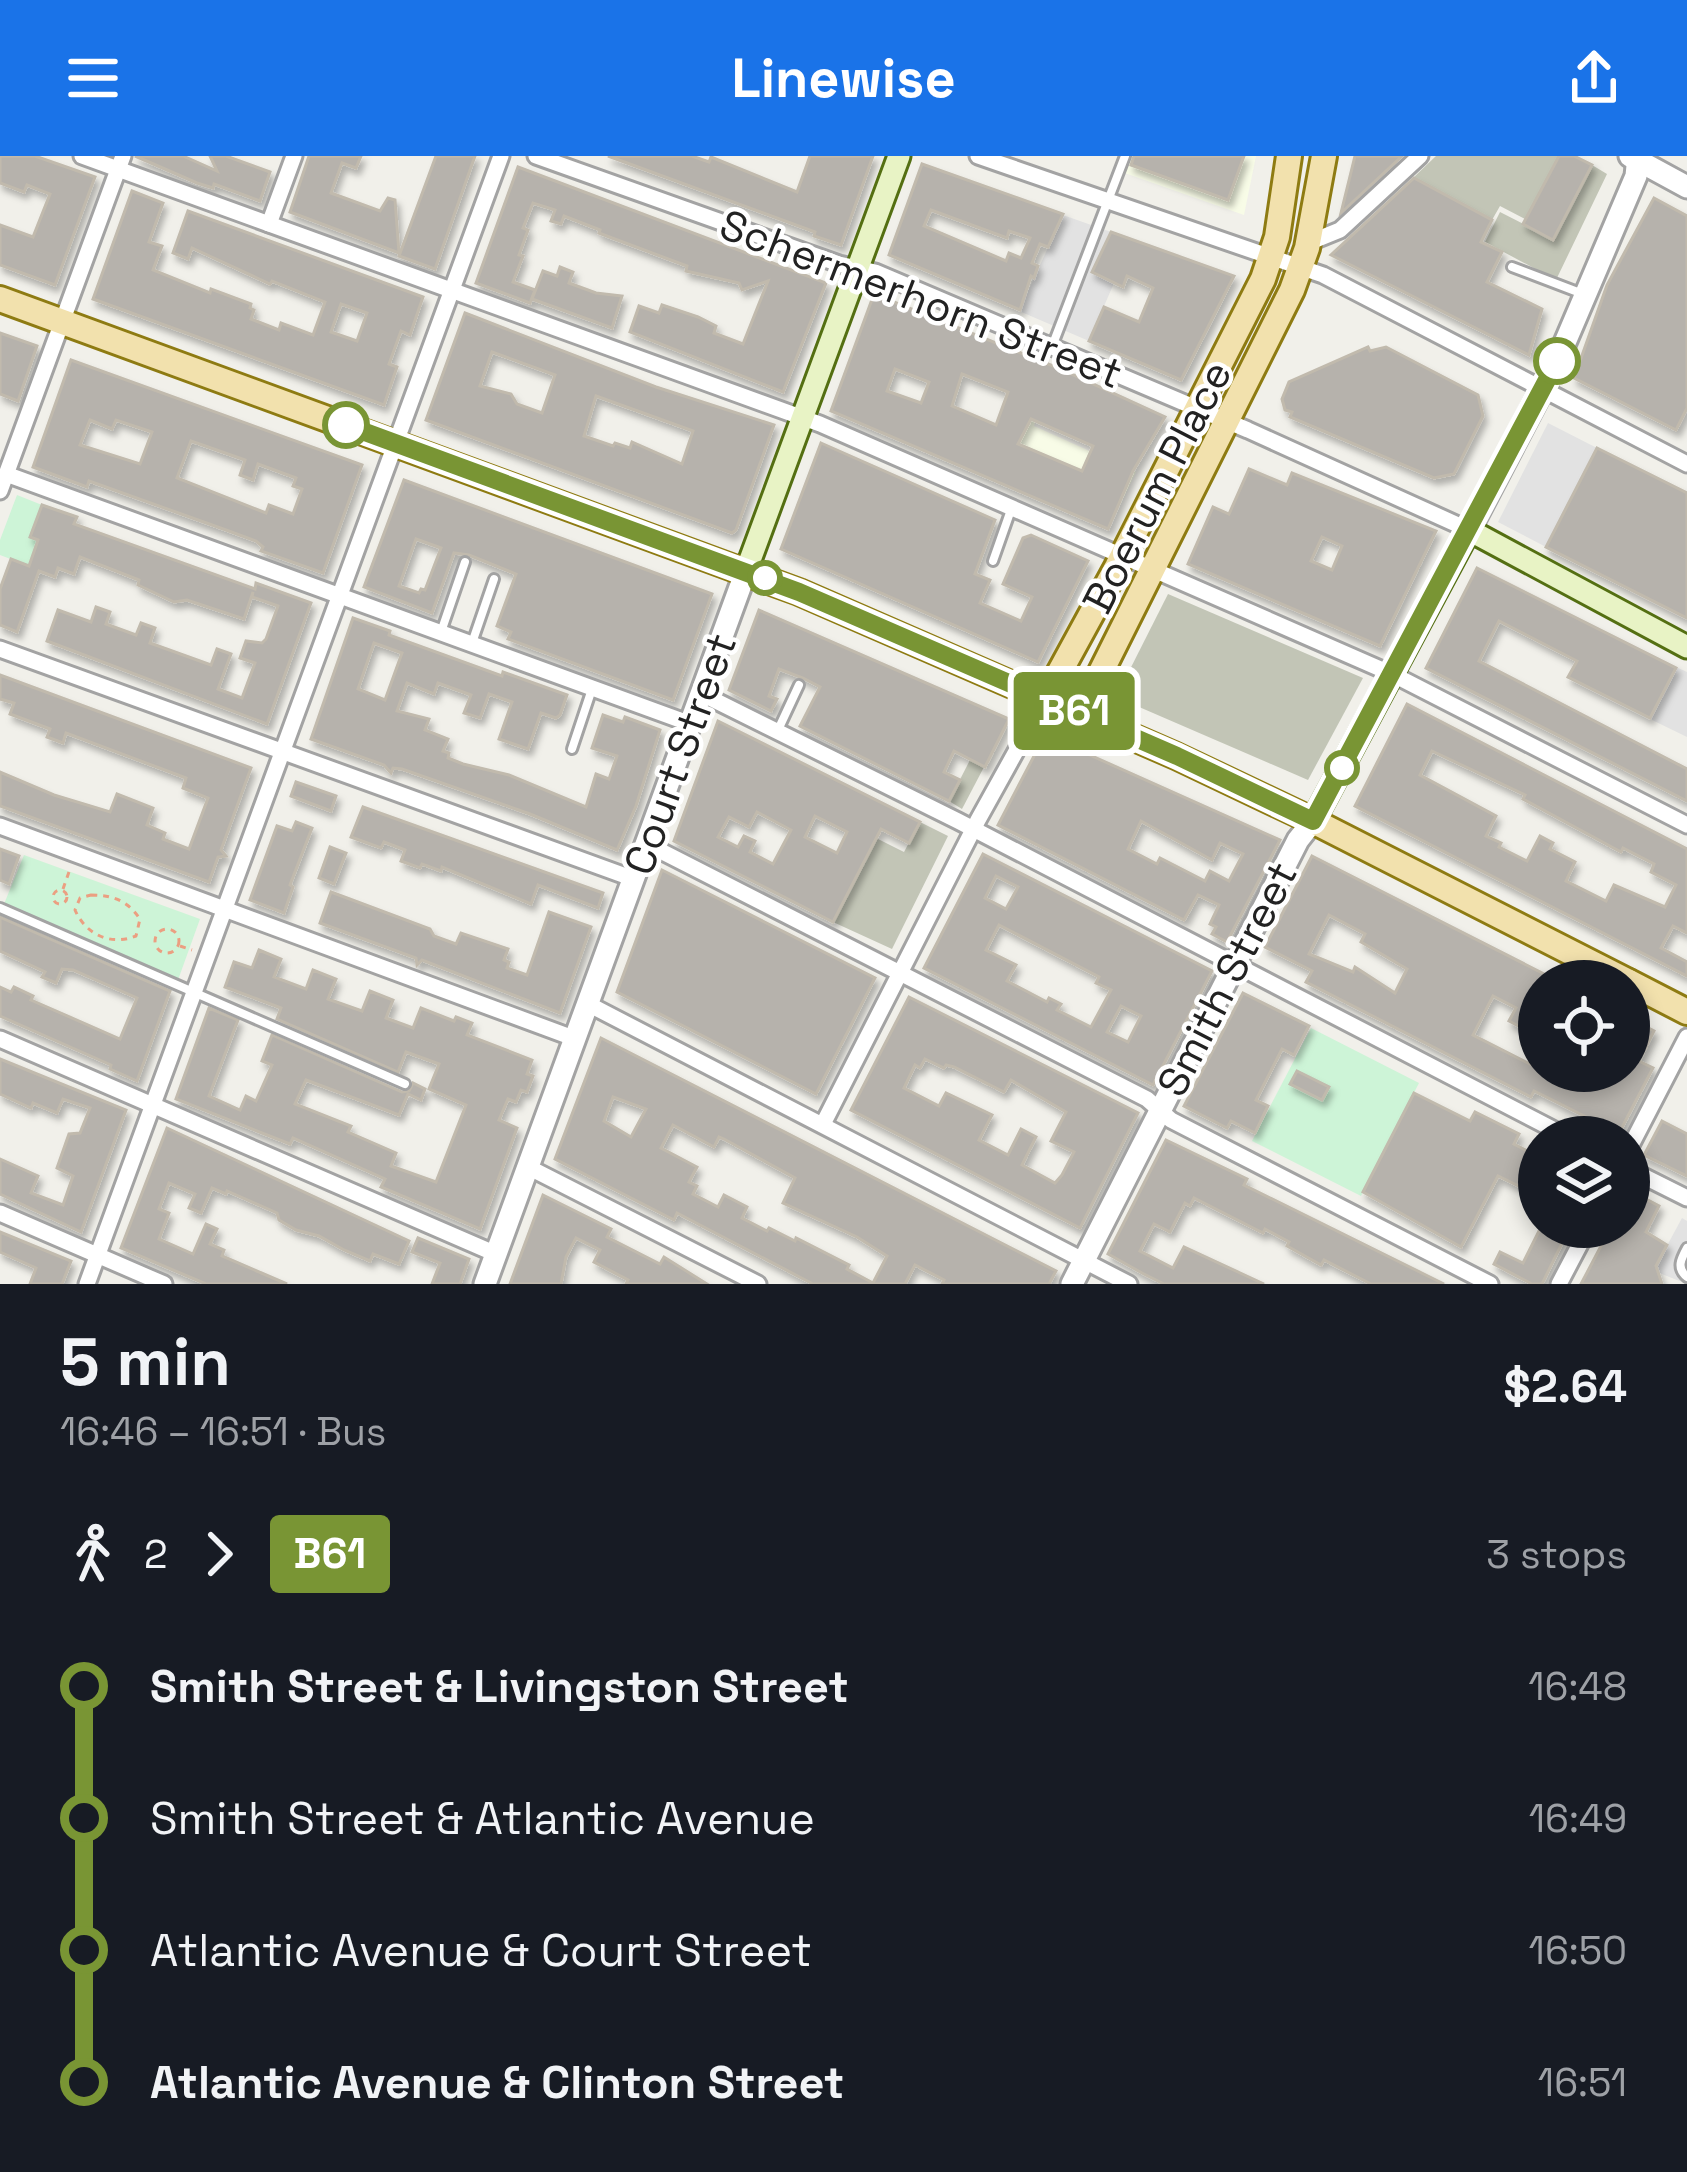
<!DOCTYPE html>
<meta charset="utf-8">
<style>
body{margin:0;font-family:"Space Grotesk",sans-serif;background:#20242c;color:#f1f3f6;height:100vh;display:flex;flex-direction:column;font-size:45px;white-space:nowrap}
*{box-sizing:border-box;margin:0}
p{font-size:39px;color:#9ea1a6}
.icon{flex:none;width:66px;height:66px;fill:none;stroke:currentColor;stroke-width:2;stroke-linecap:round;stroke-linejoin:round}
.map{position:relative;height:1128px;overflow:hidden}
.drawer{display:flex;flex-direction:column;background:#171b24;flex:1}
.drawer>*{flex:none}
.badge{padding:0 24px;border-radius:9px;font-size:42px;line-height:78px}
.fabs{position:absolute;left:1518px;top:804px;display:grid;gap:24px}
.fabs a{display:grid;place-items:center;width:132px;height:132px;border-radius:50%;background:#171b24;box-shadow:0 6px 18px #0003;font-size:60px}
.map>.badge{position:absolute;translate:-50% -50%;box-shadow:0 0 0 6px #fff}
.legs{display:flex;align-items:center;gap:18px;height:132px;padding:0 60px;font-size:39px}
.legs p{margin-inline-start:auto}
.overview{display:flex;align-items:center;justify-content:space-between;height:204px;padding:0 60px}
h1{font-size:66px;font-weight:700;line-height:90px}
ul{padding:0 60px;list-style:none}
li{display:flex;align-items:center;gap:42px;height:132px;font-size:45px}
li i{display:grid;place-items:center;width:18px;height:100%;margin:0 15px;background:currentColor}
li i::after{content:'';width:30px;height:30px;margin:-15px;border:9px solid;border-radius:50%;background:#171b24}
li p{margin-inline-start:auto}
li:first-child i{background:linear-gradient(#0000 50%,currentColor 0)}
li:last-child i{background:linear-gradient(currentColor 50%,#0000 0)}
header{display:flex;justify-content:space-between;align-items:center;height:156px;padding:0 60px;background:#1a73e8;color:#fff;font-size:54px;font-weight:700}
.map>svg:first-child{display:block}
.education{fill:#f8fce7}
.construction{fill:#c2c5b6}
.park{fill:#cdf4d7}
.parking{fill:#e2e2e2}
.building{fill:#b6b2ac;stroke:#c1baad;stroke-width:3;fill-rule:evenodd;filter:url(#shadow)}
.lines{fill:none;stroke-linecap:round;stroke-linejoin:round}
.service-casing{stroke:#a3a3a3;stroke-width:14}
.minor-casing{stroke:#a3a3a3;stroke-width:21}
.tertiary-casing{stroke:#a3a3a3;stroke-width:27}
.secondary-casing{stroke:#546f12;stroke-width:27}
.primary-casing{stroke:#8e7b12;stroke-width:30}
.path{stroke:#eb9f81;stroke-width:3;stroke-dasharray:6 6;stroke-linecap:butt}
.service{stroke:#fff;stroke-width:8}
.minor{stroke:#fff;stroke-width:15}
.tertiary{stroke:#fff;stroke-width:21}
.secondary{stroke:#e8f3c5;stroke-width:21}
.primary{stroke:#f2e1ad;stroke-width:24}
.line-1-casing{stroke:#fff;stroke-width:27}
.line-1{stroke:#799534;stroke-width:18}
.stop-1-dot{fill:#fff;stroke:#799534;stroke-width:6}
.labels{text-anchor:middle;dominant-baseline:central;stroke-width:9;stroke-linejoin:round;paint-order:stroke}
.street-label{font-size:42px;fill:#222;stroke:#fff}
</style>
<header><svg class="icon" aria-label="menu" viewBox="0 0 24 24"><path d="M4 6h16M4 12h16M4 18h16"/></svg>Linewise<svg class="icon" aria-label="share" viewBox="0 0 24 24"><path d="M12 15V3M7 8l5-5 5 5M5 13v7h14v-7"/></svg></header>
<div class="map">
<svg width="1687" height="1128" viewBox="0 0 1687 1128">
<defs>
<filter id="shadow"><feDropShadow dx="3.5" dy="6" stdDeviation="3" flood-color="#0004"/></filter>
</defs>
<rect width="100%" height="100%" fill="#f1f0ea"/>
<g class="education">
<path d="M1125 0H1256L1244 59 1119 15Z"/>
<path d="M1039 253 1034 270 1136 316 1108 373 977 318 997 269Z"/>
</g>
<g class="construction">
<path d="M1436 0H1559L1525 63 1500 50 1492 64 1413 22Z"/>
<path d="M1592 9 1607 18 1556 124 1485 86 1500 56 1553 83Z"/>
<path d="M1168 438 1363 522 1308 624 1116 541Z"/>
<path d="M970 604 984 611 962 653 949 645Z"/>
<path d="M920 666 948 680 892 793 833 766 876 682 904 696Z"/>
</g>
<g class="park">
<path d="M17 339 42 349 30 380 38 384 29 410 0 399V384Z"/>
<path d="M24 699 200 763 178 824 4 748Z"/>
<path d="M1311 872 1419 927 1361 1040 1252 985Z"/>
</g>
<g class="parking">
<path d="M1063 59 1111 76 1092 116 1114 127 1089 185 1019 155Z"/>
<path d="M1548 267 1597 292 1546 391 1498 366Z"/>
<path d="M1676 511 1687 516V581L1650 563Z"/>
<path d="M1682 1062 1687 1065V1128L1657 1116 1656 1110Z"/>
</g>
<g class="building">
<path d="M0 0H35L95 21 55 129 0 109V69L33 81 50 38 27 29 24 36 0 27Z"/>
<path d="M135 0H183L217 15 210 0H226L270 16 260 45 214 28 213 32 197 27Z"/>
<path d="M309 0H361L356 12 342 7 331 37 380 55 388 42 395 44 399 97 290 56Z"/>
<path d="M436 0H475L435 113 399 100Z"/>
<path d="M608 0H692L709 6 711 1 797 36 810 0H873L841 89 814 80 815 76Z"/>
<path d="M1134 0H1244L1228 44 1131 9Z"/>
<path d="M1355 0H1402L1341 57Z"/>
<path d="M1559 0H1574L1592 9 1553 84 1523 68Z"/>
<path d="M922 8 1063 58 1048 91 1040 88 1032 107 1038 110 1034 122 1031 120 1020 154 889 99ZM931 54 1007 82 1009 75 1030 82 1021 102 1009 97 1006 105 924 70Z"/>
<path d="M518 11 826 127 783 236 630 176 639 150 659 157 662 149 698 161 716 170 714 177 743 188 768 125 742 134 739 127 686 115 687 110 612 82 599 77 600 74 564 60 561 68 551 65 555 54 533 47 523 72 528 74 519 99 523 100 513 126 535 134 530 147 476 127Z"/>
<path d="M1414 22 1492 64 1481 86 1502 96 1487 126 1542 153 1529 199 1331 99Z"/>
<path d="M132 35 163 47 149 86 162 90 153 114 210 137 211 133 251 148 250 152 254 154 251 163 279 174 281 167 313 179 325 146 272 125 270 128 192 92 188 103 173 97 188 55 423 141 410 179 401 175 389 208 397 211 384 249 93 143ZM341 148 367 157 357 185 331 176Z"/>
<path d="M1654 42 1687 60V252L1676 274 1574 222 1607 129Z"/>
<path d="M1111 76 1234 120 1181 224 1089 185 1104 151 1139 166 1153 132 1127 120 1123 131 1092 116Z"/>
<path d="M560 111 573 116 569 127 596 137 622 140 612 172 532 143 543 115 557 120Z"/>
<path d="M874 138 1058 212 1165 261 1133 315 1108 373 831 255ZM895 213 929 226 921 247 887 235ZM962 218 1008 236 996 269 952 250ZM1031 263 1093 290 1082 315 1018 288Z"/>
<path d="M465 157 656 231 774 269 736 374 732 377 426 264ZM492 196 555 219 542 257 517 248 511 238 480 230ZM596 240 693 275 682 308 632 286 630 292 615 287 613 290 584 280Z"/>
<path d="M0 177 37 190 18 245 0 238Z"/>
<path d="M1368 191 1370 195 1386 191 1478 239 1483 260 1454 318 1434 322 1290 261 1292 256 1285 254 1282 243 1289 226Z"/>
<path d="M71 204 362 309 323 417 261 395 263 391 256 385 226 374 89 325 87 331 33 311ZM90 264 112 273 116 264 152 276 140 308 80 289ZM191 285 245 304 240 319 253 324 258 308 296 322 293 330 302 333 293 358 269 349 266 357 177 322Z"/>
<path d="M821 287 995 364 975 418 990 424 980 447 1021 465 1032 441 1003 428 1023 382 1031 379 1088 405 1038 506 781 393Z"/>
<path d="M1597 292 1687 337V462L1546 391Z"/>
<path d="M1249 313 1287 329 1292 317 1436 375 1380 490 1188 408 1213 351 1229 358ZM1322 381 1342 390 1332 414 1311 405Z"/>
<path d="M404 324 712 438 673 544 508 483 511 476 497 470 516 418 469 399 454 397 432 457 364 431ZM416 383 441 392 425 434 421 433 419 437 399 430Z"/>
<path d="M42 349 77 361 74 368 255 433 256 427 311 447 267 568 47 485 58 454 91 466 96 451 110 456 106 468 136 479 141 467 155 472 150 487 211 509 217 493 231 498 218 533 242 542 255 507 240 502 246 485 262 487 266 483 278 450 252 441 253 436 244 463 187 444 174 446 138 429 139 424 80 401 74 418 58 412 55 421 39 415 17 476 0 469V433L11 403 29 410 38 384 30 381Z"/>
<path d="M1477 412 1676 512 1650 562 1568 521 1577 505 1499 465 1479 505 1687 613V645L1426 512Z"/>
<path d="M759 454 1009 563 985 611 954 595 944 616 960 624 949 645 800 570 820 531 803 522 779 513 769 540 777 543 771 555 729 534Z"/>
<path d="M353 462 390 475 389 479 502 520 503 516 567 539 560 559 556 562 541 557 528 593 499 583 512 546 489 538 480 562 464 557 471 539 438 527 434 538 407 527 397 555 429 563 425 574 448 583 443 595 449 597 448 602 463 608 509 619 586 651 596 618 609 623 617 600 592 592 603 559 623 566 625 561 660 574 636 650 617 694 530 658 402 613 393 612 391 617 384 609 311 583ZM374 487 402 497 385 544 358 533Z"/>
<path d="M0 519 251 612 221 694 226 700 218 701 209 726 0 650V616L54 639 110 656 117 638 153 652 147 669 165 677 163 683 189 693 208 642 183 632 186 622 66 577 63 587 47 581 50 573 10 558 14 547 0 543Z"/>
<path d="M1407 548 1687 693V777L1673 770 1661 792 1687 806V820L1355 650ZM1432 595 1525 639 1523 643 1621 696 1623 692 1654 708 1651 716 1676 729 1665 751 1614 729 1606 745 1566 725 1575 706 1550 693 1553 687 1540 680 1527 705 1499 691 1501 687 1486 680 1496 660 1420 619Z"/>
<path d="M718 565 920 666 909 687 881 673 833 766 674 685ZM757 656 791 674 773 708 750 696 755 685 744 680 738 691 718 681 729 661 749 671ZM815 660 847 676 837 697 805 681Z"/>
<path d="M1045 579 1280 684 1227 786 1212 778 1216 771 1210 768 1219 749 1198 739 1184 764 998 669ZM1141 665 1212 704 1220 687 1243 698 1229 725 1210 715 1205 725 1160 702 1157 708 1128 693Z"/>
<path d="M296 626 336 640 331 655 291 640Z"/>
<path d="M363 651 603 737 598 752 538 729 531 748 442 711 441 715 422 708 420 712 401 705 405 694 384 686 381 692 351 681Z"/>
<path d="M296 666 312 672 290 729 293 731 284 757 250 744 277 670 292 675Z"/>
<path d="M330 691 346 697 334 728 319 722Z"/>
<path d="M0 693 19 700 9 728 0 724Z"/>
<path d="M983 698 1212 815 1153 929 924 812ZM996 720 1018 731 1006 753 985 742ZM999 769 1099 821 1096 827 1111 834 1091 871 1057 854 1061 848 1049 842 1047 846 1007 825 1016 809 986 794ZM1121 850 1141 860 1128 886 1107 876Z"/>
<path d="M1312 700 1558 825H1539V848L1526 874 1509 865 1516 852 1493 840 1473 879 1530 908 1539 891V915H1629V862L1654 875 1639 905 1653 912 1617 981 1583 967 1586 961 1534 935 1531 941 1306 826 1312 815 1265 791ZM1329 759 1365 778 1361 786 1407 813 1395 837 1355 811 1353 816 1309 798Z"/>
<path d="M662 714 875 822 816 938 617 836Z"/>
<path d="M331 736 430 773 434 780 456 788 461 777 508 793 504 804 509 806 507 812 527 819 549 756 591 771 560 857 422 804 417 809 416 802 320 767Z"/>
<path d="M0 761 170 835 137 925 110 913 111 909 0 860V831L11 836 14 831 33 840 31 844 120 883 137 842 73 814 62 813 56 827 42 821 45 816 0 795Z"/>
<path d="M259 794 281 803 274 821 306 833 313 814 336 823 328 843 362 855 370 835 393 844 386 862 413 872 421 852 454 865 456 861 472 867 467 879 532 904 527 918 533 920 527 936 521 934 516 946 508 943 499 964 517 972 480 1073 381 1031 385 1023 293 982 290 988 176 943 209 852 238 864 209 940 240 954 246 940 256 945 272 909 262 905 272 879 402 936 409 935 413 927 425 933 421 944 408 938 399 959 306 924 295 948 351 970 348 976 396 997 391 1010 436 1026 466 949 429 933 439 908 406 896 398 916 277 863 281 852 225 831 234 806 252 812Z"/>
<path d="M1243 837 1309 870 1294 899 1282 893 1256 944 1268 950 1255 977 1231 965 1227 972 1184 950Z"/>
<path d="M909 841 1138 957 1080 1072 851 954ZM925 903 944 912 946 909 954 911 1004 936 1011 924 1066 956 1051 985 1074 996 1062 1019 1055 1027 1022 1009 1036 981 1021 973 1008 999 979 984 992 959 946 937 939 950 904 932 915 909 920 912Z"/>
<path d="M601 882 1056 1115 1049 1128H942L944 1124 915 1109 905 1128H813L677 1057 674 1064 555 1003ZM613 941 646 953 631 981 604 965ZM673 969 714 991 719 981 724 983 795 1022 783 1047 857 1081 887 1100 873 1127 847 1113 849 1109 796 1082 795 1085 769 1072 767 1075 742 1062 747 1051 724 1039 718 1051 693 1038 697 1030 689 1026 697 1011 661 992Z"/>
<path d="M0 903 126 954 81 1076 0 1038V1003L38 1020 31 1037 63 1049 73 1020 57 1012 69 978 80 977 90 952 63 943 57 957 33 947 31 952 0 938Z"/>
<path d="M1297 915 1329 931 1322 944 1290 928Z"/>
<path d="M1414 937 1470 965 1475 956 1519 978 1514 988 1539 1001V1020L1531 1036 1498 1020 1461 1091 1363 1036Z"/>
<path d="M1662 965 1687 978V1020L1644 999Z"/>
<path d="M167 972 409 1085 399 1108 373 1098 370 1105 344 1094 319 1080 296 1074 279 1064 277 1057 227 1035 226 1038 212 1032 201 1057 189 1052 195 1038 169 1027 159 1053 169 1057 159 1083 193 1098 206 1068 217 1073 210 1088 224 1094 222 1100 287 1128H206L121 1092Z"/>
<path d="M1166 984 1247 1023 1244 1029 1444 1128H1371L1324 1104 1321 1109 1287 1090 1289 1086 1265 1073 1263 1077 1194 1042 1190 1050 1185 1047 1170 1076 1154 1068 1140 1095 1173 1112 1184 1091 1264 1128H1164L1142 1117 1108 1098Z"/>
<path d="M1629 1034 1659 1050 1646 1076 1667 1089 1656 1110 1662 1128H1581L1611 1071H1629Z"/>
<path d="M543 1039 611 1073 607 1081 660 1108 664 1101 707 1128H626L628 1124 594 1106 600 1094 576 1082 566 1101 561 1128H510Z"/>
<path d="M1541 1071H1570L1542 1128H1532L1494 1108 1500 1096 1523 1107Z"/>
<path d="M0 1076 71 1105 62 1128H30L36 1112 0 1096Z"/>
<path d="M418 1082 469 1103 460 1128H432L440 1107 412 1096Z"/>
</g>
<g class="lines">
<g class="service-casing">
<g id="service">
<path d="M1512 111 1583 138"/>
<path d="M1053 188 1125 0"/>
<path d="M993 405 1012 351"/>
<path d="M441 476 465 406"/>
<path d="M472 487 494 423"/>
<path d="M778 574 799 529"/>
<path d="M572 593 592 533"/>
<path d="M0 752 405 928"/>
<path d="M1687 1092C1681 1103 1676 1112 1687 1121"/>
</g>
</g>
<g class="minor-casing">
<g id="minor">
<path d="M82 0 820 268 1392 518 1687 669"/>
<path d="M536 0 839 108 875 116 1248 274 1469 374"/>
<path d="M978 0 1323 119 1687 308"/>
<path d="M269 68 294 0"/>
<path d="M1308 87 1340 74 1420 0"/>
<path d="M6 318 691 568"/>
<path d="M0 335 123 0"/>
<path d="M0 493 634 723"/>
<path d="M702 538 958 665 1568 981"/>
<path d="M0 670 576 883"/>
<path d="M647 688 1147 943 1171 964 1490 1128"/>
<path d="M588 848 1129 1128"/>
<path d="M0 883 496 1098"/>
<path d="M823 968 978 664 1045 543"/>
<path d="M1629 993 1687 881"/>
<path d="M528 1011 758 1128"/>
<path d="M1629 1013 1687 1042"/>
<path d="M0 1057 164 1128"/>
<path d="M87 1128 501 0"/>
<path d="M1559 1128 1589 1071"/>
</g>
</g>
<g class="tertiary-casing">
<g id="tertiary">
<path d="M1630 0 1687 31"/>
<path d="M1469 374 1558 203 1636 20 1638 0"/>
<path d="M485 1128 746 415"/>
<path d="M1072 1128 1298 684 1313 665"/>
</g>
</g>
<g class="secondary-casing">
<g id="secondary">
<path d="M746 415 899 0"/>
<path d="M1313 665 1469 374 1687 491"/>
</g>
</g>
<g class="primary-casing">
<g id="primary">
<path d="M0 143 799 436 1176 600 1313 665 1627 825"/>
<path d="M1045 543 1117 411 1263 123 1277 81 1289 0"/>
<path d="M1080 558 1292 134 1307 92 1324 0"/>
<path d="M1629 826 1687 856"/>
</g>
</g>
<g class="path">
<path d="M63 733 70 713"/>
<circle cx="60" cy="741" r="7"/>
<path d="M91 739C113 739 128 745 140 763L136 780C111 790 86 779 75 754L80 742Z"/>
<circle cx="167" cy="785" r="12"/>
<path d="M180 790 192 794"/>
</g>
<use href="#service" class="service"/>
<use href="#minor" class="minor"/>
<use href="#tertiary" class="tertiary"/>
<use href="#secondary" class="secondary"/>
<use href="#primary" class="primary"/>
</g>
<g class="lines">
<g class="line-1-casing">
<path id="line-1" d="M346 269 799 436 1177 600 1313 665 1557 205"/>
</g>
<use href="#line-1" class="line-1"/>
</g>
<g class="stop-1-dot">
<circle cx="1557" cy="205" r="21"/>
<circle cx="346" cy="269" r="21"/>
<circle cx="765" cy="422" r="15"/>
<circle cx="1342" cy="612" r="15"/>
</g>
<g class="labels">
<g class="street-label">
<text transform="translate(921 143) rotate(21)">Schermerhorn Street</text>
<text transform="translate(1157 331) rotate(-63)">Boerum Place</text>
<text transform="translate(680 598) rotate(-70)">Court Street</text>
<text transform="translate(1227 823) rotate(-63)">Smith Street</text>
</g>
</g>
</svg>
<div class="fabs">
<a><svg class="icon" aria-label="locate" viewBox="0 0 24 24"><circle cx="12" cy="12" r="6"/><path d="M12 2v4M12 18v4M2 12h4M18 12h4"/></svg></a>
<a><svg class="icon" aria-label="layers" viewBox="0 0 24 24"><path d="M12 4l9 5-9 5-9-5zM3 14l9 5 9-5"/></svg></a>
</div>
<b class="badge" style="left:1074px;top:555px;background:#799534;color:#fff">B61</b>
</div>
<section class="drawer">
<div class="overview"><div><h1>5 min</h1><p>16:46 – 16:51 · Bus</p></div><b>$2.64</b></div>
<div class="legs"><svg class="icon" aria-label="walk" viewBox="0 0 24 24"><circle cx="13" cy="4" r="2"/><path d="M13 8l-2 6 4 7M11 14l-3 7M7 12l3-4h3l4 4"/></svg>2<svg class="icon" aria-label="forward" viewBox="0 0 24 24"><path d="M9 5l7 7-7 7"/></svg><b class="badge" style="background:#799534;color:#fff">B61</b><p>3 stops</p></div>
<ul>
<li><i style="color:#799534"></i><b>Smith Street &amp; Livingston Street</b><p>16:48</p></li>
<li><i style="color:#799534"></i><span>Smith Street &amp; Atlantic Avenue</span><p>16:49</p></li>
<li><i style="color:#799534"></i><span>Atlantic Avenue &amp; Court Street</span><p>16:50</p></li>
<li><i style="color:#799534"></i><b>Atlantic Avenue &amp; Clinton Street</b><p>16:51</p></li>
</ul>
</section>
